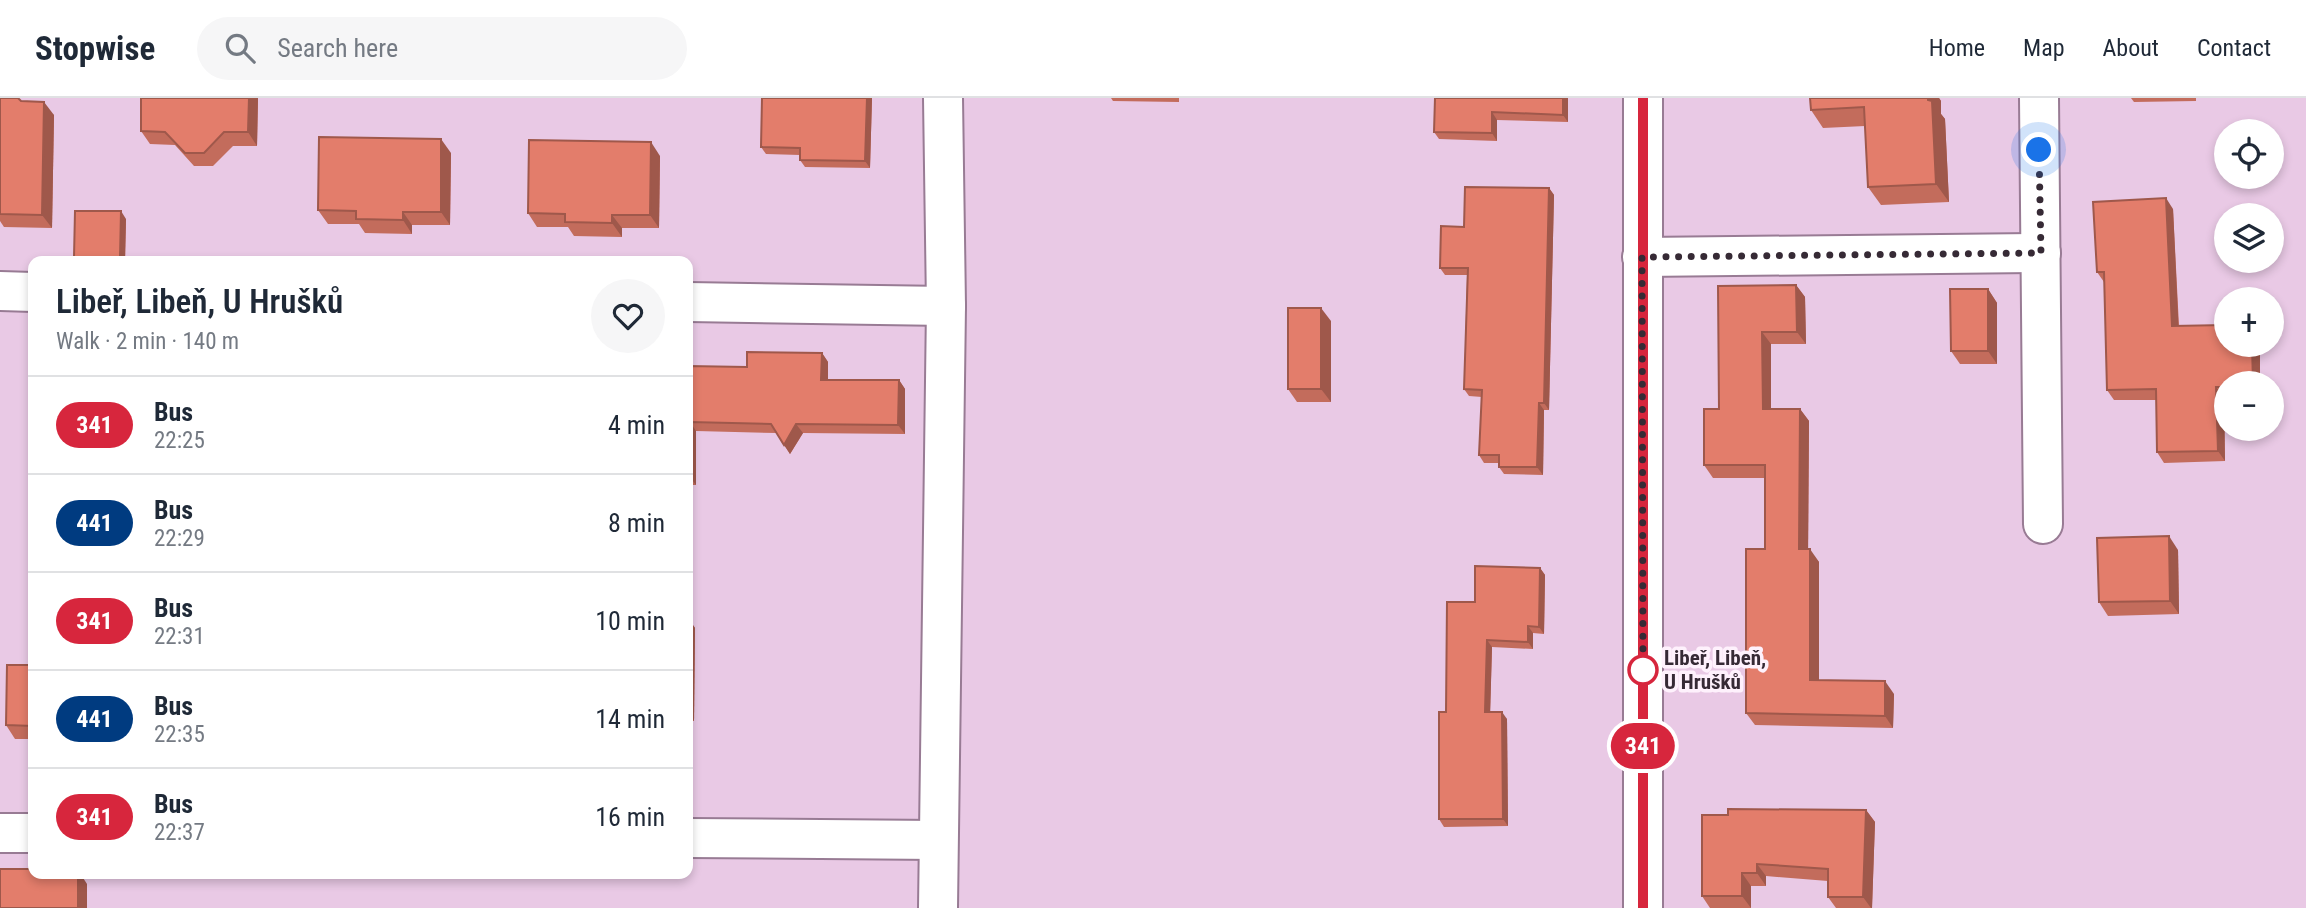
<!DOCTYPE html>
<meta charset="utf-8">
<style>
body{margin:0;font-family:"Roboto Condensed",sans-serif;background:#f6f6f7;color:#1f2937;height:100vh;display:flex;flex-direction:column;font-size:26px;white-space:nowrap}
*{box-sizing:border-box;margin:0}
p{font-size:23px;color:#747a83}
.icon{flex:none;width:38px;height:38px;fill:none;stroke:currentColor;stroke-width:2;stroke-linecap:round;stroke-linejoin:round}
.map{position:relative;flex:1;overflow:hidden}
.drawer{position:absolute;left:28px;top:158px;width:665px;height:623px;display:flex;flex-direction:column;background:#fff;border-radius:14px;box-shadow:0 4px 10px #0003}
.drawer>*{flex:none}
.badge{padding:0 14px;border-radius:23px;font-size:24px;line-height:46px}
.buttons{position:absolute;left:2214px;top:21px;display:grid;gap:14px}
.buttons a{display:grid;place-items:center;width:70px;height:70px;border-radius:50%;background:#fff;box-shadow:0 4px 10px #0003;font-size:35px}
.you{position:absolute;width:35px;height:35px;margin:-18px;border:5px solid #fff;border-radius:50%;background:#1a73e8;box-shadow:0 0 0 10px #1a73e833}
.map>.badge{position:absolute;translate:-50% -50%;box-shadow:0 0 0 4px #fff}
.round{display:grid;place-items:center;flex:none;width:74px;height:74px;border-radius:37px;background:#f6f6f7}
.overview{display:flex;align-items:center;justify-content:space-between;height:119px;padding:0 28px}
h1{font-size:33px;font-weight:600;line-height:52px}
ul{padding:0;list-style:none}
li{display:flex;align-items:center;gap:21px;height:98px;padding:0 28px;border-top:2px solid #e0e1e3}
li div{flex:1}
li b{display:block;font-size:26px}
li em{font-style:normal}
li .badge{min-width:77px;font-weight:700;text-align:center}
header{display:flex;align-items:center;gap:42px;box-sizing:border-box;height:98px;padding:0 35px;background:#fff;border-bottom:2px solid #e0e1e3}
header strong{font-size:33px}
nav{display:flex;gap:38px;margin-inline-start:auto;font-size:24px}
.search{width:490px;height:63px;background:#f6f6f7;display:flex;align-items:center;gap:18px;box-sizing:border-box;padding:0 24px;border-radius:38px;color:#747a83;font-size:26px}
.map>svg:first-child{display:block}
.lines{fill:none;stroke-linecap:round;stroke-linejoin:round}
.street-casing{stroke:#987b94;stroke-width:42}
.secondary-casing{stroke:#987b94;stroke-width:42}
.street{stroke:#fff;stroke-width:38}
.secondary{stroke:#fff;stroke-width:38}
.wall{fill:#c36c5c}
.shaded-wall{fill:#9f584b}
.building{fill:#e37d6b;stroke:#9f584b;stroke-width:2}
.line-casing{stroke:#fff;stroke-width:16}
.line{stroke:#d7263d;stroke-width:10}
.walk{stroke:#362a35;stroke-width:7;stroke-dasharray:0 12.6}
.stop-dot{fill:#fff;stroke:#d7263d;stroke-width:3.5}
.labels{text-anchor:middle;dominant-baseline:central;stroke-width:7;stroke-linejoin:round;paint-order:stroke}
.stop-label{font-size:21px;font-weight:bold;fill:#362a35;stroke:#fef1fc;text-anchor:start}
</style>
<header>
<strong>Stopwise</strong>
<div class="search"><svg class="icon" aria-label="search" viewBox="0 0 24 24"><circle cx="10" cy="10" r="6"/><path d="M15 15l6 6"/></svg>Search here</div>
<nav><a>Home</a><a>Map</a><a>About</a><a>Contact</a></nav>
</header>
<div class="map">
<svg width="2306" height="810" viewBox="0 0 2306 810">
<rect width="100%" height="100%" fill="#e9c9e5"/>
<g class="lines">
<g class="street-casing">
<g id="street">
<path d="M2039 0 2043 426"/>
<path d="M1642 159 2041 155"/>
<path d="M0 193 33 194"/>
<path d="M688 204 946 208"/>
<path d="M0 735H33"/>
<path d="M688 740 938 742"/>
<path d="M938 810 946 208 943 0"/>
</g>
</g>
<g class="secondary-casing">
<path id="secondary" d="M1643 0V810"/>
</g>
<use href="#street" class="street"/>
<use href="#secondary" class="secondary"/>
</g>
<g class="wall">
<path d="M0 0 21 3 54 17 52 130 4 129 0 123Z"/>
<path d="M141 0H258L257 48H233L213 68H194L175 47 150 46 141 33Z"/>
<path d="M872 0 870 70 805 69 800 62V57L766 56 761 49Z"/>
<path d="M1111 0H1179V4L1113 3Z"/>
<path d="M1435 0H1568V24L1497 22V43L1439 41 1434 34Z"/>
<path d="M1810 0H1939L1941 3V16L1945 21 1949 104 1881 107 1868 89 1865 28 1823 30 1811 12Z"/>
<path d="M2131 0H2196V3L2134 4Z"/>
<path d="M451 55 450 127H412V136L365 135 359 126H328L318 112Z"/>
<path d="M660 58 659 130H622V139L574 138 568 129H537L528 115Z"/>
<path d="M1549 90 1554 97 1549 312H1544L1543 377 1504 376 1499 369V365H1484L1479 357 1482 299 1469 298 1464 291 1467 177H1445L1440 170 1464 129Z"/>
<path d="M2173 111 2179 228 2226 247H2260V285H2226V300H2224L2225 363 2164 365 2157 354 2156 302H2114L2107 292 2104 184 2097 174Z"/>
<path d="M126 121 125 163H77L74 159Z"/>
<path d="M1796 187 1805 199 1806 246H1771V311H1800L1809 323 1808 451 1819 464V582L1894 596 1893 630 1755 627 1746 615 1765 451V380H1713L1704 367 1719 311 1718 188Z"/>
<path d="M1988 191 1997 205V266H1960L1951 253Z"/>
<path d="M1331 223V304H1297L1288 291Z"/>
<path d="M822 255 828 264V282H899L905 291V336L803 335 790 356 777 335 696 333V387H688V268L747 269Z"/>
<path d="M2178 452 2179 516 2108 518 2099 504Z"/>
<path d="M1540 470 1545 477 1544 536 1533 535V551L1492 549 1490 614 1507 621 1508 728 1444 729 1439 721 1446 614 1475 504Z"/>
<path d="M688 520 695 530 694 623H688Z"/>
<path d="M33 567V641H15L6 627Z"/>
<path d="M1866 712 1875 724 1872 810H1836L1828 799V783L1766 778V788H1751V810H1710L1702 798 1728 717Z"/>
</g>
<g class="shaded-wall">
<path d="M249 0H258L257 48 248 34Z"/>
<path d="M867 0H872L870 70 865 63Z"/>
<path d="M1563 0H1568V24L1563 17Z"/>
<path d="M1928 0H1939L1941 3V16L1945 21 1949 104 1936 86Z"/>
<path d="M44 4 54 17 52 130 42 117Z"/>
<path d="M1492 14 1497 22V43L1492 35Z"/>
<path d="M441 41 451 55 450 127 441 114Z"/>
<path d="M651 44 660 58 659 130 650 117Z"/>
<path d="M1549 90 1554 97 1549 312 1544 305Z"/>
<path d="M2166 100 2173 111 2179 239 2172 228Z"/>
<path d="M121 113 126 121 125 163H122L120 160Z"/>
<path d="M403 114 412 127V136L403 122Z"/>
<path d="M612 117 622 130V139L612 125Z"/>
<path d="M1796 187 1805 199 1806 246 1797 234Z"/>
<path d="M1988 191 1997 205V266L1988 253Z"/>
<path d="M1321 210 1331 223V304L1321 291Z"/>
<path d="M1762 234 1771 246V323L1763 311Z"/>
<path d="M2252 247H2260V285H2253Z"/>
<path d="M822 255 828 264V291L821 282Z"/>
<path d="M899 282 905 291V336L898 327Z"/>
<path d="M2216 289 2224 300 2225 363 2218 353Z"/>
<path d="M1539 305 1544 312 1543 377 1537 369Z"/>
<path d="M1800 311 1809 323 1808 464 1799 451Z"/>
<path d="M690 324 696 333V387L689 378Z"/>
<path d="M796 326 803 335 790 356 784 347Z"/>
<path d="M2169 438 2178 452 2179 516 2170 503Z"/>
<path d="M1810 451 1819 464V595L1810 582Z"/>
<path d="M1540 470 1545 477 1544 536 1539 529Z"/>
<path d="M690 523 695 530 694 623 689 616Z"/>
<path d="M1528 528 1533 535V551L1528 544Z"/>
<path d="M1487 542 1492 549 1490 621 1485 614Z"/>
<path d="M1885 583 1894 596 1893 630 1885 618Z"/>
<path d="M1502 614 1507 621 1508 728 1503 721Z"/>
<path d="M1866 712 1875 724 1872 810H1871L1863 799Z"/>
<path d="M1757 766 1766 778V788L1757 775Z"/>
<path d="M78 775H80L87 786V810H78Z"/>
<path d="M1742 775 1751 788V810L1742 798Z"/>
</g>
<g class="building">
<path d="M0 0H18L21 3 44 4 42 117 0 116Z"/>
<path d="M141 0H249L248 34H224L204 55H185L165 34 141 33Z"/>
<path d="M762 0H867L865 63 800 62V50L761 49Z"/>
<path d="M1435 0H1563V17L1492 14V35L1434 34Z"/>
<path d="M1810 0H1928V2L1932 3 1936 86 1868 89 1864 9 1811 12Z"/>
<path d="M319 39 441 41V114H403V122L356 121V113L318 112Z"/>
<path d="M529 42 651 44 650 117H612V125L565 124V116L528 115Z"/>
<path d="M1465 89 1549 90 1544 305H1539L1537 369H1499V357H1479L1482 292 1464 291 1468 170H1440L1441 128 1464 129Z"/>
<path d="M2166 100 2172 228 2226 227V247H2252L2253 285H2226V289H2216L2218 353 2157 354 2156 291 2107 292 2104 174H2097L2093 104Z"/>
<path d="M75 113H121L120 160 74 159Z"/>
<path d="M1796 187 1797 234H1762L1763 311H1800L1799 451H1810V582L1885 583V618L1746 615V451H1765V367H1704V311H1719L1718 188Z"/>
<path d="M1950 191H1988V253H1951Z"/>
<rect x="1288" y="210" width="33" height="81"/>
<path d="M747 254 822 255 821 282H899L898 327 796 326 784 347 771 326 690 324 689 378H688V268L747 269Z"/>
<path d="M2169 438 2170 503 2099 504 2097 440Z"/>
<path d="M1475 468 1540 470 1539 529 1528 528V544L1487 542 1485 614H1502L1503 721H1439V614H1446L1447 504H1475Z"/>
<path d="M688 520 690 523 689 616H688Z"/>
<path d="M7 567H33V628L6 627Z"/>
<path d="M1728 711 1866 712 1863 799H1828V771L1757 766V775H1742V798H1702V717H1728Z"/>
<path d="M0 771H33V775H78V810H0Z"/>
</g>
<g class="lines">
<g class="line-casing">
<path id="line" d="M1643 0V810"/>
</g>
<use href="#line" class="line"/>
<path class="walk" d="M1643 572V574L1642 159 2041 155 2039 52"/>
</g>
<circle class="stop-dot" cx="1643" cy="572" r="14"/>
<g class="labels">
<g class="stop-label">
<text x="1664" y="560">Libeř, Libeň,<tspan x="1664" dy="24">U Hrušků</tspan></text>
</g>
</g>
</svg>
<div class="buttons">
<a><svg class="icon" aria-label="locate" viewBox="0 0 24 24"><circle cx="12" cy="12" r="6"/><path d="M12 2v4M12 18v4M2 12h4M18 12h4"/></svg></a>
<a><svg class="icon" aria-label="layers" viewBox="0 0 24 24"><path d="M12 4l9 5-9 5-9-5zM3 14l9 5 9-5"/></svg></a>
<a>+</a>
<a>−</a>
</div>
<div class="you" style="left:2039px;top:52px"></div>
<b class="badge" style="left:1643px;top:648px;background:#d7263d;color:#fff">341</b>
<section class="drawer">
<div class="overview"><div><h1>Libeř, Libeň, U Hrušků</h1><p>Walk · 2 min · 140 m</p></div><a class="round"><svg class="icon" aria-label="heart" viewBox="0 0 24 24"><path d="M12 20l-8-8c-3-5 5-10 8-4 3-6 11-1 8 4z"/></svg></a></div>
<ul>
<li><span class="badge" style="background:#d7263d;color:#fff">341</span><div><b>Bus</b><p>22:25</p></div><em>4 min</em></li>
<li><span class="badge" style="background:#003b80;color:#fff">441</span><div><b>Bus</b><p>22:29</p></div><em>8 min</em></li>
<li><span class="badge" style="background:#d7263d;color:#fff">341</span><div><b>Bus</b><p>22:31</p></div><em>10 min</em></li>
<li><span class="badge" style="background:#003b80;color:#fff">441</span><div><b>Bus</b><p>22:35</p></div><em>14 min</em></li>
<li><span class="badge" style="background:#d7263d;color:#fff">341</span><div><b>Bus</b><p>22:37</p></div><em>16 min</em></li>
</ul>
</section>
</div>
